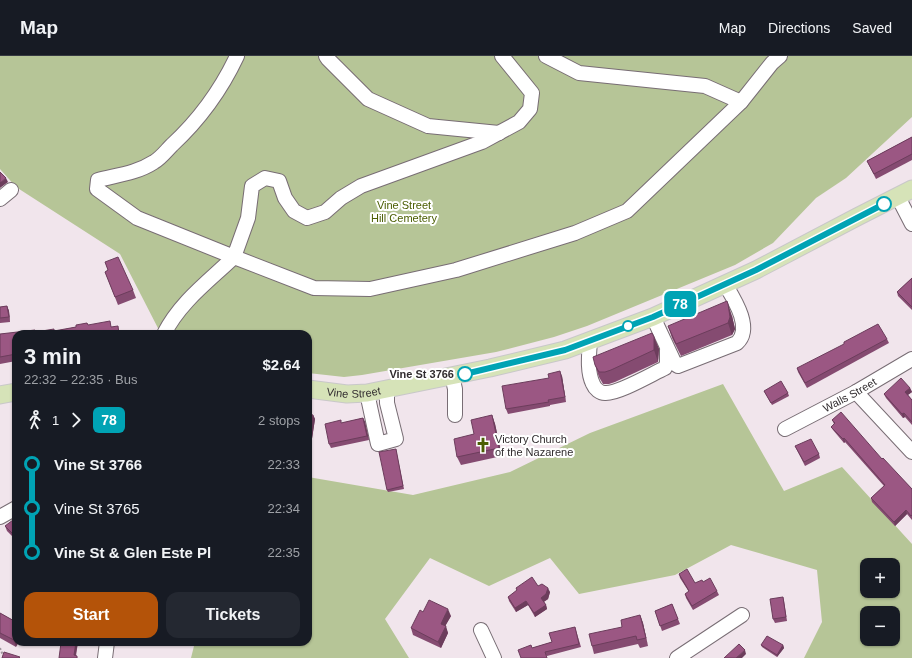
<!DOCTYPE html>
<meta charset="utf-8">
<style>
body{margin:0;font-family:Arial,sans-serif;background:#242831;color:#f1f3f6;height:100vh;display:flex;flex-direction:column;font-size:15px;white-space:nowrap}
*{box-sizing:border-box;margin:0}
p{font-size:13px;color:#9ea1a6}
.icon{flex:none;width:22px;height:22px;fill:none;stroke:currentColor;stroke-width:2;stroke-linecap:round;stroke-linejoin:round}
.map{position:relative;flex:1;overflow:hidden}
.details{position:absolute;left:12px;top:274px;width:300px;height:316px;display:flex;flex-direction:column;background:#171b24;border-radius:12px;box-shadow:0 1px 3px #0004}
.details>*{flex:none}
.badge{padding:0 8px;border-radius:6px;font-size:14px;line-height:26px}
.fabs{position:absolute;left:860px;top:502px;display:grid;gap:8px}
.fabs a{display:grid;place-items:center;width:40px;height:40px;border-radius:8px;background:#171b24;box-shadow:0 1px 3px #0004;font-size:20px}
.map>.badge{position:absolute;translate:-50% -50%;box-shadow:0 0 0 2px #fff}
.legs{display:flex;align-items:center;gap:6px;height:44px;padding:0 12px;font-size:13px}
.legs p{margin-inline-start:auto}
.overview{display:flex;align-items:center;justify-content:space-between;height:68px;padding:0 12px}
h1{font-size:22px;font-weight:700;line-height:30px}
.button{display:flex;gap:8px;margin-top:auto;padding:8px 12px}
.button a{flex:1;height:46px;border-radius:12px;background:#b45309;color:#fff;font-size:16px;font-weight:700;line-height:46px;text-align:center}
.button a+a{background:#242831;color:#f1f3f6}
ul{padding:0 12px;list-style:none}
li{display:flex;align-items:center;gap:14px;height:44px;font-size:15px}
li i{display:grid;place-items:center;width:6px;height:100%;margin:0 5px;background:currentColor}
li i::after{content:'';width:10px;height:10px;margin:-5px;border:3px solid;border-radius:50%;background:#171b24}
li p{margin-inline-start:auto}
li:first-child i{background:linear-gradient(#0000 50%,currentColor 0)}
li:last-child i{background:linear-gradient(currentColor 50%,#0000 0)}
header{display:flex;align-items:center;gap:24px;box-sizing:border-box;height:56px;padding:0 20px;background:#171b24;border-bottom:1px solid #363941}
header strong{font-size:19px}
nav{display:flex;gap:22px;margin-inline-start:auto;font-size:14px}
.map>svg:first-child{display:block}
.green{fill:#b6c597;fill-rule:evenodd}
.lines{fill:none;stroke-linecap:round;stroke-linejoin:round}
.minor-casing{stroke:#786d74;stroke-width:16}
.major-casing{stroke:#c9c8c9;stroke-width:19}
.path{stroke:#a0979d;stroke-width:2;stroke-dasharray:2 2;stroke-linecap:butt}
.minor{stroke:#fff;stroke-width:14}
.major{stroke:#d6e3b8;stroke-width:17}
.wall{fill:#854b71}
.shaded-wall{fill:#6c3d5c}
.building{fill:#9b5783;stroke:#6c3d5c}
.line-1-casing{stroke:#fff;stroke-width:9}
.line-1{stroke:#00a3b4;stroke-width:6}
.stop-1-dot{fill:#fff;stroke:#00a3b4;stroke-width:2}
.labels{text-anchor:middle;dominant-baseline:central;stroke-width:4;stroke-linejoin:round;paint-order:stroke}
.park-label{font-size:11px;fill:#4b5e03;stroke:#fff}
.stop-label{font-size:11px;font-weight:bold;fill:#312c2f;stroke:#fff;text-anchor:end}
.street-label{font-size:11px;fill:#312c2f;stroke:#fff}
.poi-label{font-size:11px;fill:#312c2f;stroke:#fff;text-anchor:start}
</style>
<header>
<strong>Map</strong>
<nav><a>Map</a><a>Directions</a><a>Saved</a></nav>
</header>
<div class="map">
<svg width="912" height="602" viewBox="0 0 912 602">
<rect width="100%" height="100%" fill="#f1e5ec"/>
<g class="green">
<path d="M0 0H912V61L846 122 816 142 773 187 735 209 587 270 554 281 496 296 362 319 344 321 308 317V278H161L120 198 16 131 0 113Z"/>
<path d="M723 328 784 435 842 411 912 488V602H804L822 566 817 514 731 489 675 519 579 538 550 502 489 530 430 502 385 563 409 602H191L195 586H308V421L413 439 510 416 590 377ZM867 509H893V535H867ZM867 557H893V583H867Z"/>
</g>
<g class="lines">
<g class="minor-casing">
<g id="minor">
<path d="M237 0C221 34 199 64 172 89 166 95 161 102 154 106 137 117 118 119 98 124L97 133 137 162 234 201 248 162 252 130 265 122 279 125 285 142 294 155 307 162 325 156 341 142 361 130 482 86 519 66 530 53 532 37 502 0"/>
<path d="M326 0 328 3 368 43 428 70 499 77"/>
<path d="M546 0 579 17 705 30 741 46"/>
<path d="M898 141 912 168"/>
<path d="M0 143 11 134"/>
<path d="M653 261 675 308 678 310 737 287C753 272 734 243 725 228"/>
<path d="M164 278C180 246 209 225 234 201L314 232 370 233 456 214 575 177 627 155 741 46 772 7 780 0"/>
<path d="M590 285C589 299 587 316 593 328 595 333 600 337 605 337 618 338 652 318 665 312L667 307V294"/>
<path d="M452 320 455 333V359"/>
<path d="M856 336 912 396"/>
<path d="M367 337 378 388 396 383 387 347V334"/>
<path id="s1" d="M785 373 856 336 912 303"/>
<path d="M0 461 16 452"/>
<path d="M481 574 494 602"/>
<path d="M105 602 107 586"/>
<path d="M677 602 742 559"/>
</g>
</g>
<g class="major-casing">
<g id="major">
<path id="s2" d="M308 333 347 338 367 337 490 312 565 294 653 261 756 214 857 161 912 133"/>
<path d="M0 339 16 336"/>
</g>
</g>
<path class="path" d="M0 592 4 602"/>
<use href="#minor" class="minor"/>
<use href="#major" class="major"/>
</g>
<g class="wall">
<path d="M912 81V104L876 123 867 105Z"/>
<path d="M105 206 133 234 136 242 118 249 105 216 108 214Z"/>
<path d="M912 222V254L898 240 897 236Z"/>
<path d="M7 250 9 255 10 266 0 267V251Z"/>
<path d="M732 260 735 273 732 279 681 300 672 282 668 270Z"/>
<path d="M87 267 88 269 112 271 120 277 121 278H16V305L0 308V278L55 275 76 271Z"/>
<path d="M654 281 659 293 658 306 615 326 609 328H603L599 321 595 309Z"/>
<path d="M887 283 889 287 807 332 798 316 797 312Z"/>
<path d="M562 320 566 346 550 349V350L508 358 506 353Z"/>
<path d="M910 332 912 336 908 339 912 344V369L905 361 903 362 886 342 884 338Z"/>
<path d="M764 335 788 337 789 340 772 349Z"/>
<path d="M308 358 313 359 315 363 311 389H308Z"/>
<path d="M492 359 495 368 502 400 461 409 457 401 474 378Z"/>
<path d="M363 362 365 366 369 384 331 392 329 388 342 367Z"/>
<path d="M832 364 882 403 912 433V464L907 458 895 470 872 446 871 442 884 430 845 386 844 387 833 374 831 371 834 368Z"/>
<path d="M795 390 819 398 820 402 805 410Z"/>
<path d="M396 393 404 433 388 436 387 434Z"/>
<path d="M16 468V492L13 486 15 483 7 475 5 470Z"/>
<path d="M679 518 695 527 703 526 717 535 719 539 693 554 686 542 685 538 689 536 680 522Z"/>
<path d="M538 530 550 536 548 543 544 546 546 549 547 553 535 561 528 549 516 556 509 545 508 541 517 535 516 532Z"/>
<path d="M783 541 784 545 787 565 775 567 773 563Z"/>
<path d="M672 548 680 568 662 575 655 555Z"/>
<path d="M423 556 451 560 445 570 448 577 441 592 413 579 411 572Z"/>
<path d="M0 557 16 566V591L0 582Z"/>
<path d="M640 559 643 567 648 590 640 592 638 588 594 598 592 590 622 571Z"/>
<path d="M575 571 581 591 547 600 532 592 552 586Z"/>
<path d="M78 586 76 600 78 602 60 590H58L57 587Z"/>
<path d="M761 589H783L784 592 777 601 762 591Z"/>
</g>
<g class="shaded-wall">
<path d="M6 122 8 126 0 132V127Z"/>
<path d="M728 248 732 260 735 273 732 279 728 267Z"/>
<path d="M7 250 9 255 10 266 9 261Z"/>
<path d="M654 281 659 293 658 306 654 294Z"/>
<path d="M560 315 562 320 566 346 565 341Z"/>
<path d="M910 332 912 336 906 340 905 336Z"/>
<path d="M904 357 905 361 903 362 902 358Z"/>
<path d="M313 359 315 363 311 389 309 385Z"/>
<path d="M492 359 495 368 502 400 499 392Z"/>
<path d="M363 362 365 366 369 384 367 380Z"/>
<path d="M844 382 845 386 844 387 843 383Z"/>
<path d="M906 454 907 458 895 470 894 466Z"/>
<path d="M548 532 550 536 548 543 543 546 541 542Z"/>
<path d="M526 545 528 549 516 556 515 552Z"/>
<path d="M546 549 547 553 535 561 534 557Z"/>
<path d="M448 553 451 560 443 574 441 568Z"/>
<path d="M640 559 643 567 648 590 646 582Z"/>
<path d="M446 570 448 577 441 592 438 586Z"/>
<path d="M16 581V586H19L16 591 14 584Z"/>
<path d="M76 586H78L75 602 74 599Z"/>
<path d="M783 589 784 592 777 601V599Z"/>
<path d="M745 594 746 598 742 602H736Z"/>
</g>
<g class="building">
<path d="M912 81V98L874 118 867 105Z"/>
<path d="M0 116 6 122 0 127Z"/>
<path d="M118 201 133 234 115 241 105 216 108 214 105 206Z"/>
<path d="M912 222V251L897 236Z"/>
<path d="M727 245 728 248 730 261 728 267 676 288 668 270Z"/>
<path d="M7 250 9 261 0 262V251Z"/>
<path d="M110 265 111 271 118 270 119 278H16V298L0 301V278L35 274 36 276 54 273V275L76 271V269L87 267 88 269Z"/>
<path d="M878 268 887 283 805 327 797 312 844 288V286Z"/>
<path d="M652 277 654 281V294L611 314 605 316H599L595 309 593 301Z"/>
<path d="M560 315 565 341 548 344 549 346 506 353 502 330 549 322 548 318Z"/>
<path d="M901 322 910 332 905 336 912 344V366L904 357 902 358 884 338Z"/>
<path d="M781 325 788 337 771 347 764 335Z"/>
<path d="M841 356 882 403 883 402 912 433V459L911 460 906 454 894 466 871 442 885 429 844 382 843 383 831 371 835 367 832 364Z"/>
<path d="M308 358 313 359 309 385H308Z"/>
<path d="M492 359 499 392 457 401 454 383 474 378 471 364Z"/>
<path d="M363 362 367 380 329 388 325 368 341 364V367Z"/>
<path d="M811 383 819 398 804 406 795 390Z"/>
<path d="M396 393 403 430 387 434 379 396Z"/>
<path d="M13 464 16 468V481L5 470Z"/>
<path d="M16 483V489L13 486Z"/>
<path d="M687 513 695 527 702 524 703 526 710 522 717 535 692 550 685 538 689 535 679 518Z"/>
<path d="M532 521 538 530 542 528 548 532 546 538 541 542 546 549 534 557 526 545 515 552 508 541 517 534 516 532Z"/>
<path d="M783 541 786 561 773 563 770 543Z"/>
<path d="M429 544 448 553 441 568 446 570 438 586 411 572 420 554 423 556Z"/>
<path d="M672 548 678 563 660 570 655 555Z"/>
<path d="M0 557 16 566V581L14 584 0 577Z"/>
<path d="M640 559 646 582 637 584 636 580 592 590 589 578 622 571 621 564Z"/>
<path d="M575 571 579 588 545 596 547 602H521L518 594 531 589 532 592 552 586 549 577Z"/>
<path d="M767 580 783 589 777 599 761 589Z"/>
<path d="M57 586H76L74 599 77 600V602H59L61 587H57Z"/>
<path d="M739 588 745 594 736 602H724Z"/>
<path d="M4 596 20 601 19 602H2Z"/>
</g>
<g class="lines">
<g class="line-1-casing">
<path id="line-1" d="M465 318 565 294 653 261 756 214 884 148"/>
</g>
<use href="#line-1" class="line-1"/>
</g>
<defs>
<g id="church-bare" transform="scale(1.2)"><path d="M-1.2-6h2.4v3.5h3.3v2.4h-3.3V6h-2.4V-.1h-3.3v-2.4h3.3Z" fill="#4b5e04" stroke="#fff" stroke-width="2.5" paint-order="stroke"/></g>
</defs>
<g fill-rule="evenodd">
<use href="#church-bare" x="483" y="389"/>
</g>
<g class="stop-1-dot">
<circle cx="884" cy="148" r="7"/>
<circle cx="628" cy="270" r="5"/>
<circle cx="465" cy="318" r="7"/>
</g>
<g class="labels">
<g class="park-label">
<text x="404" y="149">Vine Street<tspan x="404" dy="13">Hill Cemetery</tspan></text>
</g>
<g class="stop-label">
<text x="454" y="318">Vine St 3766</text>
</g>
<g class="street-label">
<text stroke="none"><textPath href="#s2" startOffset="46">Vine Street</textPath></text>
<text stroke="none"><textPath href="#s1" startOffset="73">Walls Street</textPath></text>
</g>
<g class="poi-label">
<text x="495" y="383">Victory Church<tspan x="495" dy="13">of the Nazarene</tspan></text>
</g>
</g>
</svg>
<div class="fabs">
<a>+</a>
<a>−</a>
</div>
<b class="badge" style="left:680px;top:248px;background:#00a3b4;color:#fff">78</b>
<section class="details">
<div class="overview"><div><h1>3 min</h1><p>22:32 – 22:35 · Bus</p></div><b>$2.64</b></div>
<div class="legs"><svg class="icon" aria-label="walk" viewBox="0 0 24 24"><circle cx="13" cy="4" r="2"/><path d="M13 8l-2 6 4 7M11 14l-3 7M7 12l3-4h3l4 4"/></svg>1<svg class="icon" aria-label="forward" viewBox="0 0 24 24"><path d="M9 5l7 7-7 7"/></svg><b class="badge" style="background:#00a3b4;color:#fff">78</b><p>2 stops</p></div>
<ul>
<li><i style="color:#00a3b4"></i><b>Vine St 3766</b><p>22:33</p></li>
<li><i style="color:#00a3b4"></i><span>Vine St 3765</span><p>22:34</p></li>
<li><i style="color:#00a3b4"></i><b>Vine St &amp; Glen Este Pl</b><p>22:35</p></li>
</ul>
<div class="button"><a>Start</a><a>Tickets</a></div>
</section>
</div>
